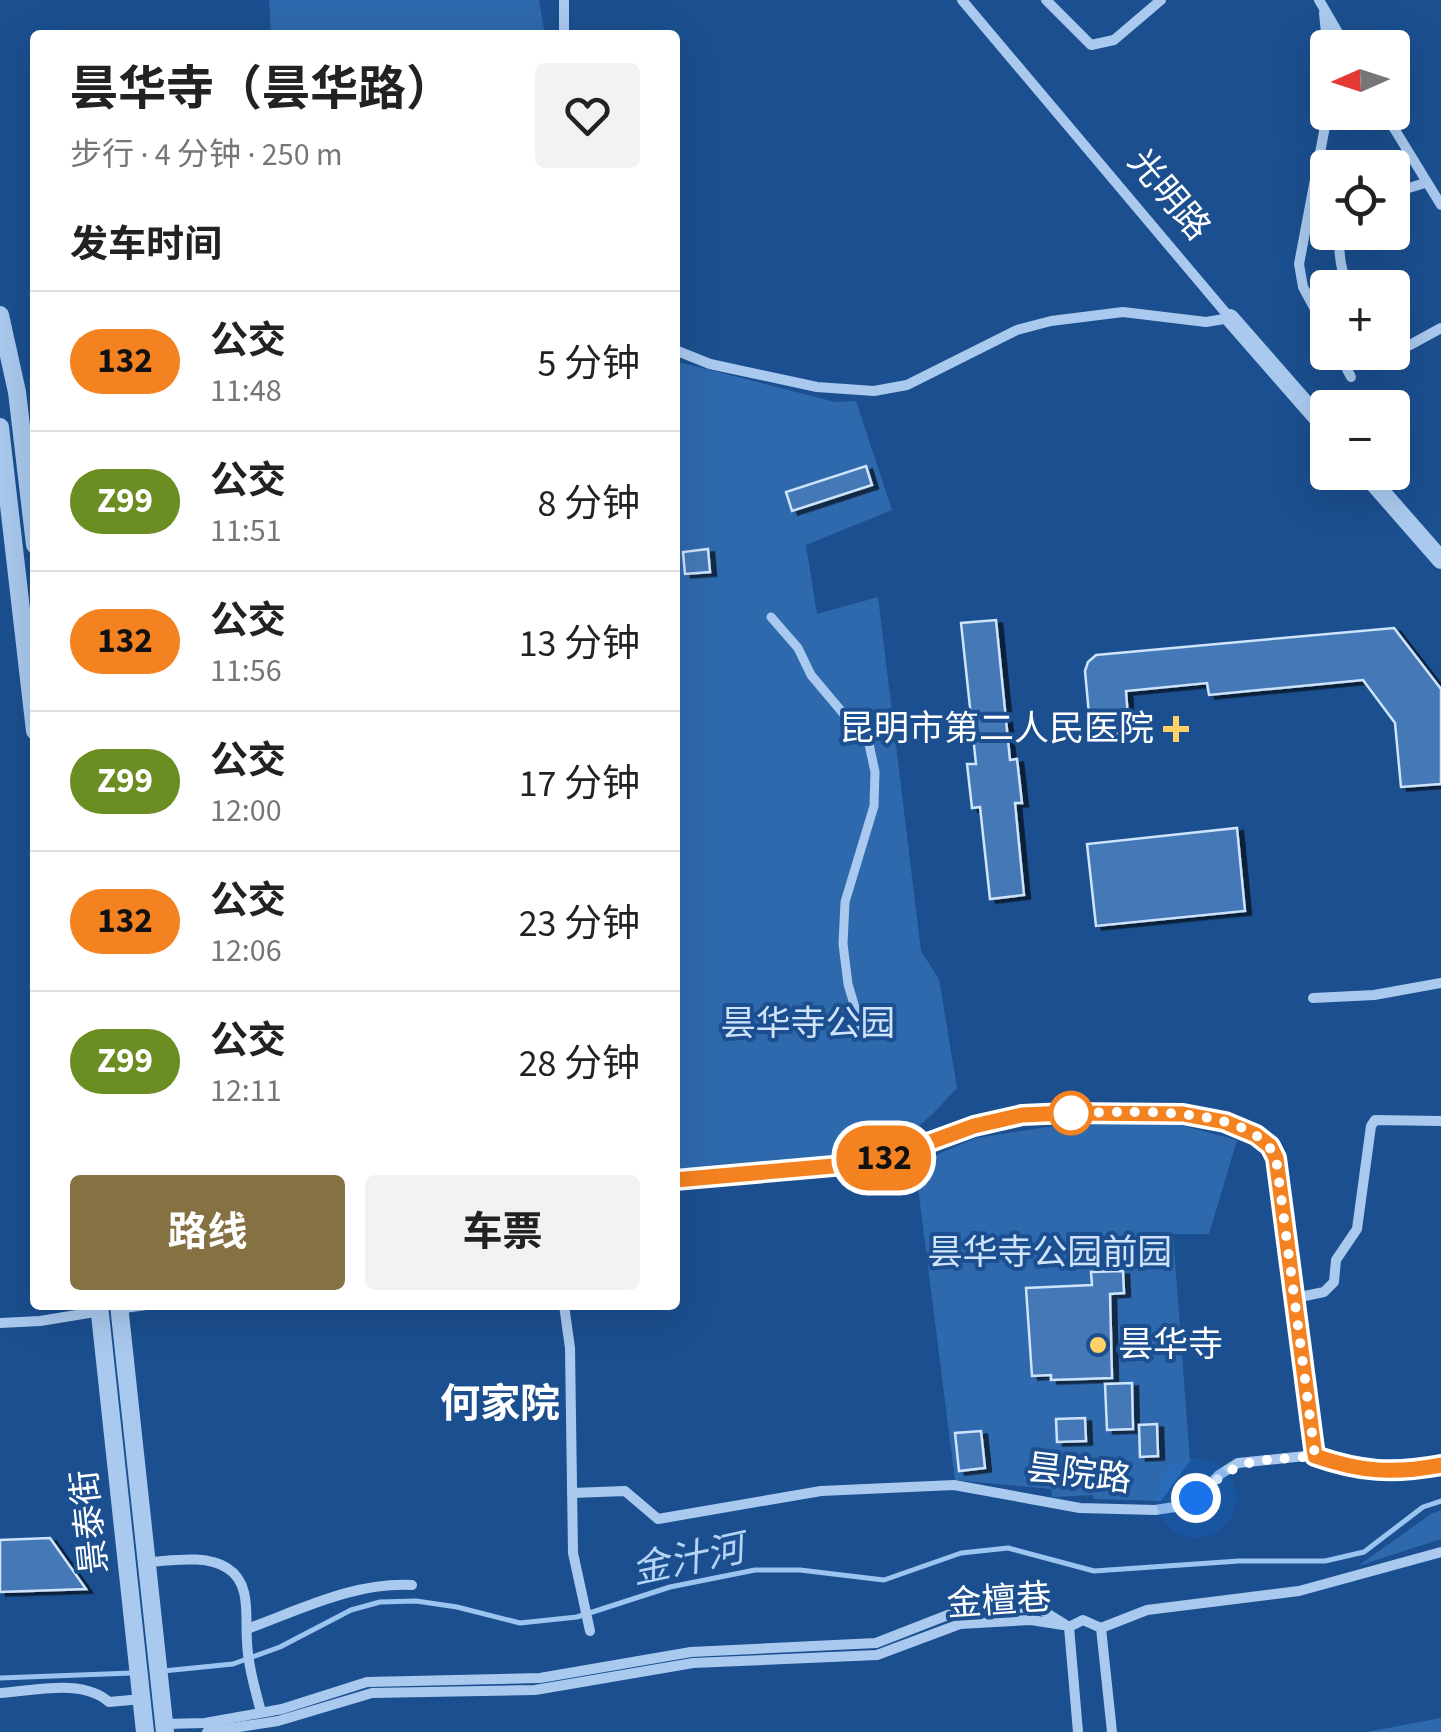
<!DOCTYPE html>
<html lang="zh">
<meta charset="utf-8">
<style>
body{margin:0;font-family:"Source Sans 3","Noto Sans SC",sans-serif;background:#f2f2f2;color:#222;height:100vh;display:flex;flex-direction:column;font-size:38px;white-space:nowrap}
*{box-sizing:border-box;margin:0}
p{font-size:32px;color:#767676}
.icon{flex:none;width:55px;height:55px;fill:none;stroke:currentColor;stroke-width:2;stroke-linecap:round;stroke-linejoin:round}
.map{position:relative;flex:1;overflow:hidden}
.details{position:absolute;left:30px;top:30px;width:650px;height:1280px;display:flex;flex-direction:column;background:#fff;border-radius:10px;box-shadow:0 10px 40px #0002}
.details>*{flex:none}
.badge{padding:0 20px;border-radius:32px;font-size:35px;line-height:65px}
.needle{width:65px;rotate:267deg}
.controls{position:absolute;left:1310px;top:30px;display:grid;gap:20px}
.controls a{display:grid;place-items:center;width:100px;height:100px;border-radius:10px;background:#fff;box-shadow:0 10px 40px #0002;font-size:50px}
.you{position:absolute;width:50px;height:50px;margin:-25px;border:8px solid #fff;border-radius:50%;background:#1a73e8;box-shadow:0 0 0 15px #1a73e833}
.map>.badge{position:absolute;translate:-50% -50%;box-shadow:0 0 0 5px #fff}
h2{padding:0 40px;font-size:38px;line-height:90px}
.round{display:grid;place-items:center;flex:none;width:105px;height:105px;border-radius:10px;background:#f2f2f2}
.headline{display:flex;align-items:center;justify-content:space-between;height:170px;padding:0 40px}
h1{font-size:48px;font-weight:700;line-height:75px}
.action{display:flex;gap:20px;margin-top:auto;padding:20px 40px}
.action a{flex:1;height:115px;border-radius:10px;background:#857141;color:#fff;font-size:40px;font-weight:700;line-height:115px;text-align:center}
.action a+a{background:#f2f2f2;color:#222}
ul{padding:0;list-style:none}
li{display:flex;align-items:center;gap:30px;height:140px;padding:0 40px;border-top:2px solid #e0e0e0}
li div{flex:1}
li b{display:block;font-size:38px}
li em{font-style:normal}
li .badge{min-width:110px;font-weight:700;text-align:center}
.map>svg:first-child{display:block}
.green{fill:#2e69ad}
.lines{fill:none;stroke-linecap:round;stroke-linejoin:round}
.stream{stroke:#9cc4f0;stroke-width:5}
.building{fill:#4478b7;stroke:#cfe3fa;stroke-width:2.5;filter:url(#shadow)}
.pedestrian{stroke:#a9c9ee;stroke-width:9}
.minor{stroke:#a9c9ee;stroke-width:10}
.tertiary{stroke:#a9c9ee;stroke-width:18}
.line-casing{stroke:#fff;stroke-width:22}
.line{stroke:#f58220;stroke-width:15}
.walk{stroke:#fff;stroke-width:10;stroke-dasharray:0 18}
.poi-dot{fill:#ffd166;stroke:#1b4f8f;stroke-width:4}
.stop-dot{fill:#fff;stroke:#f58220;stroke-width:5}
.labels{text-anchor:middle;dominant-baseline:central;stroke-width:8;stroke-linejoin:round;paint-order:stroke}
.street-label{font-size:35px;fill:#fff;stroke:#1b4f8f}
.poi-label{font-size:35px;fill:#fff;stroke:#1b4f8f;text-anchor:end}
.park-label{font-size:35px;fill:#cfe3fa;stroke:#1b4f8f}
.water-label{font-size:38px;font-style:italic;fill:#b5d3f5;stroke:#1b4f8f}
.quarter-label{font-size:40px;font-weight:bold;fill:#fff;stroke:#1b4f8f}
</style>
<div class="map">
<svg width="1441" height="1732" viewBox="0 0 1441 1732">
<defs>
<filter id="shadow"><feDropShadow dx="6" dy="3.5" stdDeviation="0" flood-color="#0009"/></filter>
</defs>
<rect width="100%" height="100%" fill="#1b4f8f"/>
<g class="green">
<path d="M269 0H539L545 35H271Z"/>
<path d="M675 361 835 402 856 401 892 510 806 545 817 614 878 597 921 951 939 979 957 1088C941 1105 925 1124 905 1135 852 1165 737 1166 675 1171Z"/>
<path d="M1161 1120 1237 1140 1209 1234H1173L1190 1461 1161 1501 1094 1499 1093 1495 1052 1497 1051 1489 955 1480 915 1164 976 1138 1054 1126Z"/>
<path d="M1441 1510V1539L1358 1566 1431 1514Z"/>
<path d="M1441 1718V1732H1367Z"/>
</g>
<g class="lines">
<g class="stream">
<path d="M163 1671 233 1664 280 1647 351 1610 380 1602 416 1601 457 1607 520 1623 577 1617 670 1587 755 1570H800L884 1580 961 1553 1008 1548 1094 1571 1239 1561H1325L1364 1552 1423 1507 1441 1501"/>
<path d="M0 1678 132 1673"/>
</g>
</g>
<g class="building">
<path d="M866 466 872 485 792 511 786 492Z"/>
<path d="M708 549 710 572 685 574 683 552Z"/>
<path d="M996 620 1010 760 1017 759 1022 803H1015L1024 895 990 899 980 807 972 808 967 764H976L961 623Z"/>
<path d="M1394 628 1441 689V784L1401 787 1395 723 1363 680 1209 695 1207 683 1126 691 1129 732 1091 736 1085 671 1088 662 1096 655Z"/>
<path d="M1237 828 1245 911 1096 926 1087 844Z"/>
<path d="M1123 1271 1124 1293 1110 1294 1112 1378 1051 1380V1375L1032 1376 1026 1288 1092 1285 1091 1272Z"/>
<path d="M1132 1383 1133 1429 1107 1430 1105 1384Z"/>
<path d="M1085 1418 1086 1441 1057 1442 1056 1419Z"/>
<path d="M1157 1424 1158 1456 1140 1457 1139 1425Z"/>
<path d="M981 1431 985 1468 959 1471 955 1433Z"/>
<path d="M50 1538 86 1589 0 1592V1540Z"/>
</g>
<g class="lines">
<path class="pedestrian" d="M771 617 798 648 811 675 869 744 875 772 874 806 845 902 843 944 848 984 863 1035"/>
<g class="minor">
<path d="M564 0V35"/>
<path d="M1046 0 1091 45 1114 40 1161 0"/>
<path d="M1319 0 1347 48"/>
<path d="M1324 13 1328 53"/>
<path d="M1328 87 1327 116 1299 264 1303 287 1328 333"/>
<path d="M1384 112 1441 205"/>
<path d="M1392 193 1425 183"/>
<path d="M1340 232C1338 252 1340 270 1349 288"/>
<path d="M1392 342 1410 345 1441 328"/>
<path d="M675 350 710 364 817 387 874 391 907 385 1017 330 1051 321 1123 312 1206 322 1230 318 962 0"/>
<path d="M1338 352 1351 377"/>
<path d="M1313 998 1374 995 1441 983"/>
<path d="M675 1180 856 1164 903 1152 975 1126 1022 1115 1067 1113 1183 1114 1225 1122 1256 1135 1270 1146 1276 1158 1315 1455C1361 1472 1393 1474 1441 1465"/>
<path d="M1295 1298 1324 1292 1334 1282 1336 1260 1357 1229 1371 1126 1375 1120 1441 1121"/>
<path d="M564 1305 570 1348 573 1553 590 1631"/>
<path d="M117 1309 146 1305"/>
<path d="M0 1323 40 1321 101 1311"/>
<path d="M572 1493 625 1491 658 1519 821 1491 954 1485 1080 1508 1155 1510 1175 1507 1196 1498 1219 1475 1238 1463 1315 1455"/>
<path d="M148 1562C171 1561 206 1554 227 1568 252 1583 245 1617 247 1642 248 1665 255 1689 261 1712"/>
<path d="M1069 1627 1083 1620 1101 1628 1112 1732"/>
<path d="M1069 1627 1078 1732"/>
<path d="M1101 1628 1147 1610 1299 1591 1441 1552"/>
<path d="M247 1629C302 1609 354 1582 412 1585"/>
<path d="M0 1693C33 1691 83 1678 109 1702L142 1699"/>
<path d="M164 1724 205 1723 282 1709 367 1682 540 1678 691 1652 876 1643 958 1611 1037 1607 1069 1627"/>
<path d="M207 1732 278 1721 372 1693 535 1690 693 1663 877 1655 960 1624 1031 1620 1063 1625"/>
</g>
<g class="tertiary">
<path d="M0 315 17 392 35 545"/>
<path d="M1230 318 1328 430"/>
<path d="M0 427 35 731"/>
<path d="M1364 472 1441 560"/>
<path d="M99 1305 145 1732"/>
<path d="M119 1305 165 1732"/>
</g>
</g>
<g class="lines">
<g class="line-casing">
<path id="line" d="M675 1180 856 1164 903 1152 974 1126 1022 1115 1067 1113 1183 1114 1225 1122 1256 1135 1270 1146 1276 1158 1315 1456C1361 1472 1393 1474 1441 1465"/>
</g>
<use href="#line" class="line"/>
<path class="walk" d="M1071 1113H1067C1120 1113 1250 1101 1276 1158L1315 1456C1256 1462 1241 1454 1196 1498"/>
</g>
<g class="poi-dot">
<path d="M1171 714h10v10h10v10h-10v10h-10v-10h-10v-10h10z"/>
<circle cx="1098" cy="1345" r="10"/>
</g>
<circle class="stop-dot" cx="1071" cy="1113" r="20"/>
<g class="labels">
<g class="street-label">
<text transform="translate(1169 195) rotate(50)">光明路</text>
<text transform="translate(1079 1474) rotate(7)">昙院路</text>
<text transform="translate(90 1522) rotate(-96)">景泰街</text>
<text transform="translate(999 1601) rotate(-4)">金檀巷</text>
</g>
<g class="poi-label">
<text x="1154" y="729">昆明市第二人民医院</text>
<text x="1118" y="1345" text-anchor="start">昙华寺</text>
</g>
<g class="park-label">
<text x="808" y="1024">昙华寺公园</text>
<text x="1050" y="1253">昙华寺公园前园</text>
</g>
<g class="water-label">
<text transform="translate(688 1560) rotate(-12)">金汁河</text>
</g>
<g class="quarter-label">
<text x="500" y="1404">何家院</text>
</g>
</g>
</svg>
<div class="controls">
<a><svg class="needle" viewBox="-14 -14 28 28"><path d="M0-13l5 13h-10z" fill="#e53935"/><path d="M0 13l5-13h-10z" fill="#767676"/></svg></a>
<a><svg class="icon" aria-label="locate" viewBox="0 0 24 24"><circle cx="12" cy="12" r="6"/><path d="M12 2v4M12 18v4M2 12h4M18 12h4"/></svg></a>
<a>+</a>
<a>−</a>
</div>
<div class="you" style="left:1196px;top:1498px"></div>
<b class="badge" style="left:884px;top:1158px;background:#f58220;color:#111">132</b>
<section class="details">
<div class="headline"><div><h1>昙华寺（昙华路）</h1><p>步行 · 4 分钟 · 250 m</p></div><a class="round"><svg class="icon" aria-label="heart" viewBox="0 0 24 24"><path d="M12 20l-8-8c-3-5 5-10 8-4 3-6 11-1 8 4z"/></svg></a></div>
<h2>发车时间</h2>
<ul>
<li><span class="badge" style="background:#f58220;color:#111">132</span><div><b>公交</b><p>11:48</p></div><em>5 分钟</em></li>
<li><span class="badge" style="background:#6b8e23;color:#fff">Z99</span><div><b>公交</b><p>11:51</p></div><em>8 分钟</em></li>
<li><span class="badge" style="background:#f58220;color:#111">132</span><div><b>公交</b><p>11:56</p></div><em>13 分钟</em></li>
<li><span class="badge" style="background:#6b8e23;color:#fff">Z99</span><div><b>公交</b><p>12:00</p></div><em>17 分钟</em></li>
<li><span class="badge" style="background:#f58220;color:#111">132</span><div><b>公交</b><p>12:06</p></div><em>23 分钟</em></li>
<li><span class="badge" style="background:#6b8e23;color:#fff">Z99</span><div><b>公交</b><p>12:11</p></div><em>28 分钟</em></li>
</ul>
<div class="action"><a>路线</a><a>车票</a></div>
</section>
</div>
